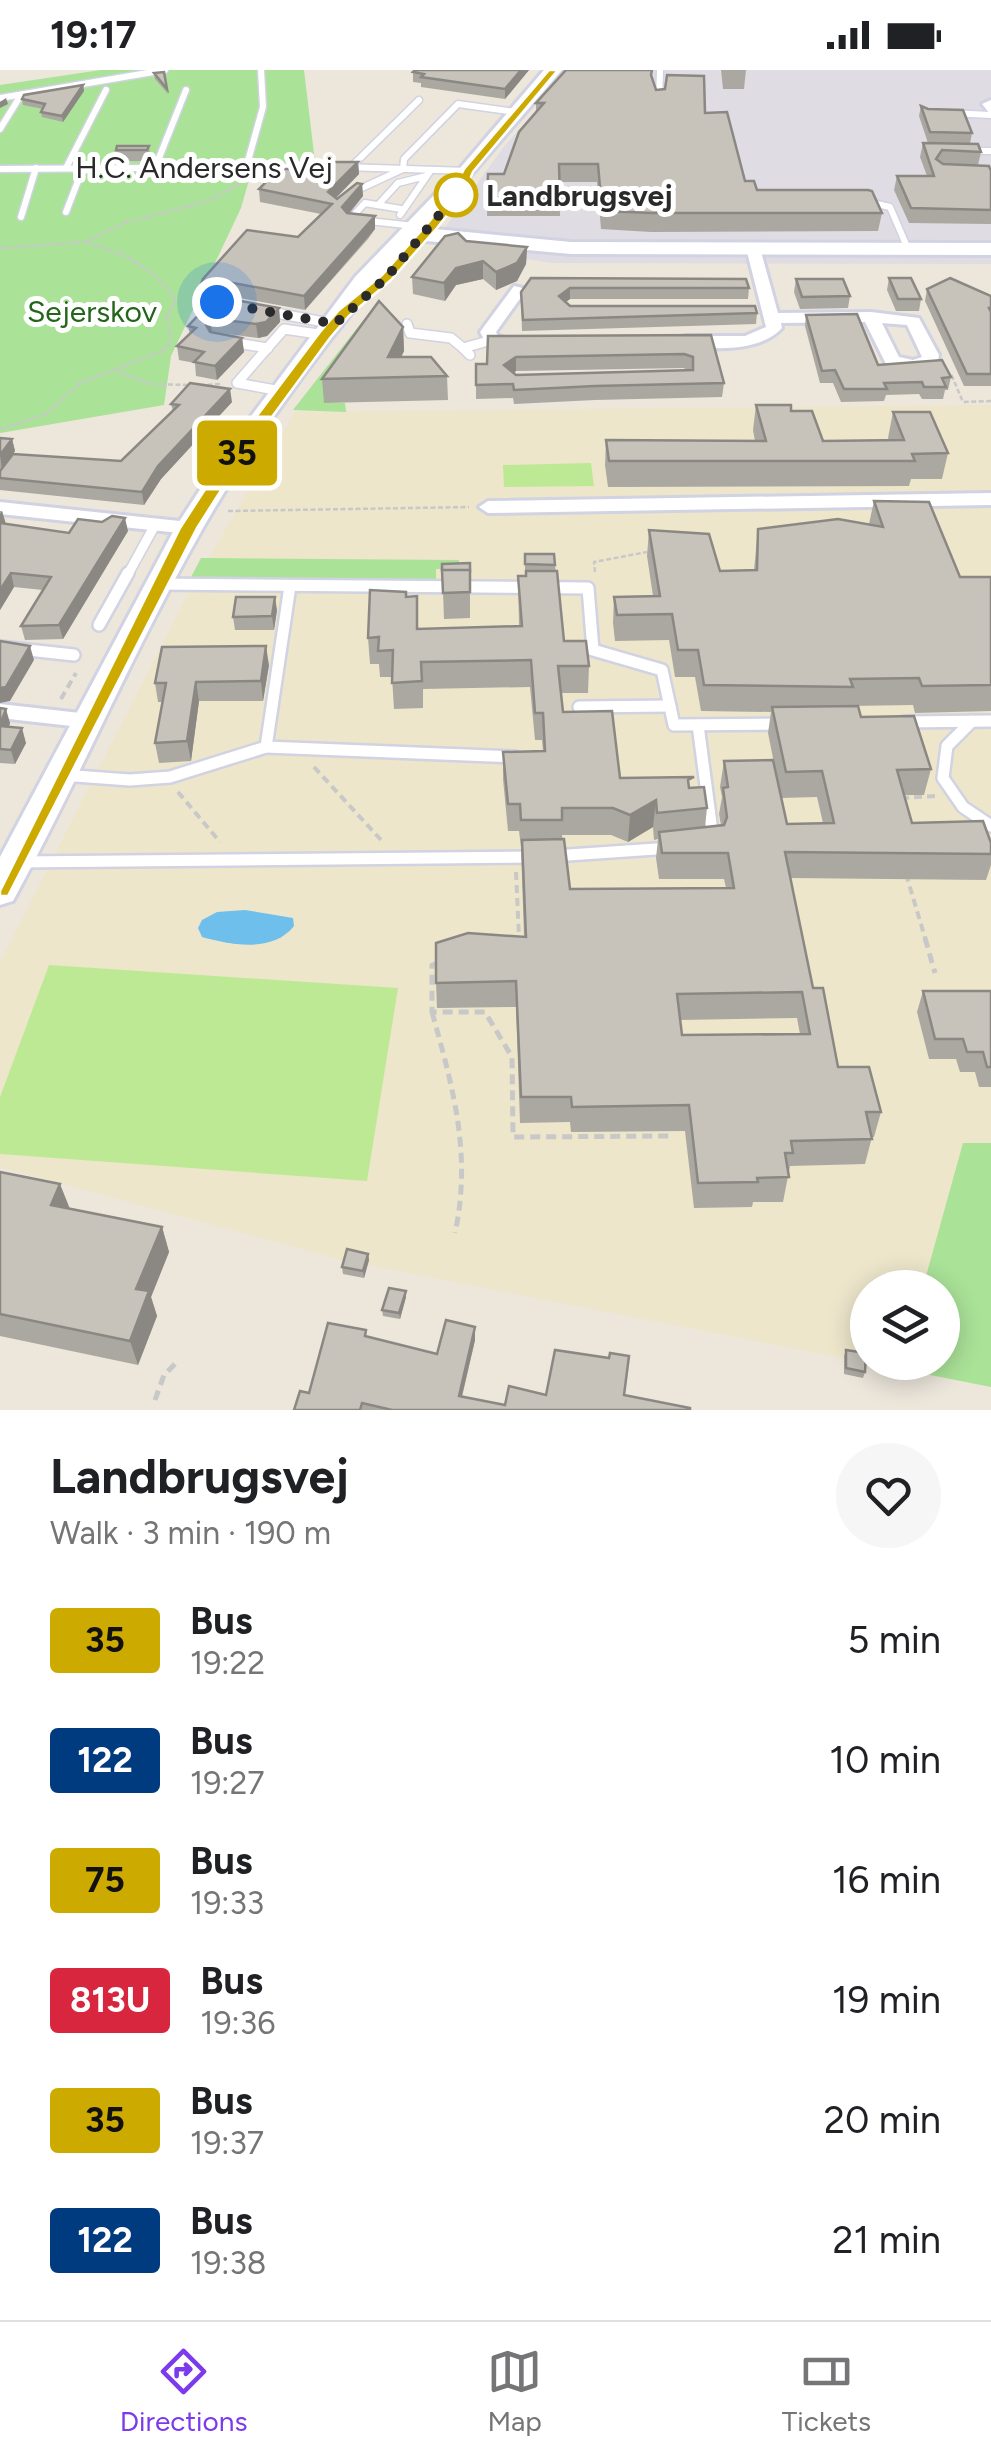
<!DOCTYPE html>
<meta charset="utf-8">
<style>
body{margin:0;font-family:Figtree,sans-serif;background:#f6f6f6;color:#202124;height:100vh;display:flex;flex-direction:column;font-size:38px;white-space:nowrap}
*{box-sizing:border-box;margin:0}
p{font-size:32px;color:#757577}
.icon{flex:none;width:55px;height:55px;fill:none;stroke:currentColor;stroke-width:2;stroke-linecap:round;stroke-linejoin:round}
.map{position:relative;height:1340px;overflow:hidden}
.sheet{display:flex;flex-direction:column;background:#fff;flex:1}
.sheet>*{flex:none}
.badge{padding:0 20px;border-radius:8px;font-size:35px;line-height:65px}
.buttons{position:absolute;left:850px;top:1200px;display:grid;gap:20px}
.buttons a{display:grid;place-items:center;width:110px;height:110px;border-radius:50%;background:#fff;box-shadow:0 5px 25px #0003;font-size:50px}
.you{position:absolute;width:50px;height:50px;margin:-25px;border:8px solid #fff;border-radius:50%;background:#1a73e8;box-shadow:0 0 0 15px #1a73e833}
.map>.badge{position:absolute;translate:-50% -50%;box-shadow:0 0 0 5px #fff}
.round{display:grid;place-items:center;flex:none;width:105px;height:105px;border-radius:52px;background:#f6f6f6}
.head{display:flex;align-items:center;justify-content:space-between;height:170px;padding:0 50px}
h1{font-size:48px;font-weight:700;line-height:75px}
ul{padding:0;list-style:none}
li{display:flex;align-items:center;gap:30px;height:120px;padding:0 50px}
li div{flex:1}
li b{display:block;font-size:38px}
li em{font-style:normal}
li .badge{min-width:110px;font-weight:700;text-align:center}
.status{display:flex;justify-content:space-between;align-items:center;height:70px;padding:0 50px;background:#fff;direction:ltr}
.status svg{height:28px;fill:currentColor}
.dock{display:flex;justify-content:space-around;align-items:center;height:140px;border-top:2px solid #e0e0e0;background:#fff;font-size:28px;color:#757577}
.dock a{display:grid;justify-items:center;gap:5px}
.dock .active{color:#7c3aed}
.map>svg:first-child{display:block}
.industrial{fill:#dfdce4}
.education{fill:#ede6cb;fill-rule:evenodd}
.green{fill:#aae298}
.pitch{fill:#bde994}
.water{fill:#6fbfed}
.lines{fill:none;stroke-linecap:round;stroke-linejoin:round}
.lane-far2-casing{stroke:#d1d2e2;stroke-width:9}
.lane-far1-casing{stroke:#d1d2e2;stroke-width:12}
.lane-casing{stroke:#d1d2e2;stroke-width:16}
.street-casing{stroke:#d1d2e2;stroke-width:6}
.secondary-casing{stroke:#d1d2e2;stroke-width:6}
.path-far2{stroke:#c8c8c8;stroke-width:2.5;stroke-dasharray:5 2.5;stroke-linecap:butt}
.path-far1{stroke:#c8c8c8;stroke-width:4;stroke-dasharray:8 5;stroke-linecap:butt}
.path{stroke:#c8c8c8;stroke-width:5;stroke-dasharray:10 6;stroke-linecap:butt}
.lane-far2{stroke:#fff;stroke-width:6}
.lane-far1{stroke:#fff;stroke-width:9}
.lane{stroke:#fff;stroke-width:11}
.street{fill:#fff;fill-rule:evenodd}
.secondary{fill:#fff;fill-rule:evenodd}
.wall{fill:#aba8a1;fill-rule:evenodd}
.shaded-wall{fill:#8b8883}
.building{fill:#c7c3bb;stroke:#8b8883;stroke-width:2.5;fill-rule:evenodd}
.line{fill:#ca0;stroke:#fff;stroke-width:2.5}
.walk{stroke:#2a2a2a;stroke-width:10;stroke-dasharray:0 18}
.stop-dot{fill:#fff;stroke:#ca0;stroke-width:5}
.labels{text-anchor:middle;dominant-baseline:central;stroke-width:10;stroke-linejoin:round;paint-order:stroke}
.far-street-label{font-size:30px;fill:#2a2a2a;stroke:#fff}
.far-stop-label{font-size:30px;font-weight:bold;fill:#2a2a2a;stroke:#fff;text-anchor:start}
.far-park-label{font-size:30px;fill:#23661a;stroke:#fff}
</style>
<div class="status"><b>19:17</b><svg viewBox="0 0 49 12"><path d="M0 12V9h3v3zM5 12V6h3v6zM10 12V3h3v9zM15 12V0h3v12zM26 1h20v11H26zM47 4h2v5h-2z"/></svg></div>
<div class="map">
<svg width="991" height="1340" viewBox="0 0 991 1340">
<rect width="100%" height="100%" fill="#ece6db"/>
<path class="industrial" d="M570 0H991V194L552 193 433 174 503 78Z"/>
<path class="education" d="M991 335V1317L342 1190 0 1097V892L190 520 295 342ZM868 1218H942V1292H868Z"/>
<g class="green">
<path d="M101 0H304L317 109 249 110 241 138 171 286 164 335 0 363V15Z"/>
<path d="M365 248 383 252 325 332 345 333 346 342 293 340Z"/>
<path d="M201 488 459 490V499H436V512L189 511Z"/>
<path d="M963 1073H991V1317L900 1299 902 1293 942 1292V1218L923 1217Z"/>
</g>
<g class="pitch">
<path d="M591 393 594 416 504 417 503 395Z"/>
<path d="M49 895 398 918 367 1111 0 1084V1027Z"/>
</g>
<path class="water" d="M245 840 293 848 294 856C273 883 231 875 202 867L198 858 202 850 217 842Z"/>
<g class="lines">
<g class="lane-far2-casing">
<g id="lane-far2">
<path d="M0 28 165 0"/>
<path d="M659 31 660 0"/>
<path d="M950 43 991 45"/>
<path d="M0 59 21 25"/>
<path d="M968 81H991"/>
<path d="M344 97 468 101"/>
<path d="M351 97 419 30"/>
<path d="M66 98 106 20"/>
<path d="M155 98 186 20"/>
<path d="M246 98 263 37 261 0"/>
<path d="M0 99 311 97"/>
<path d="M351 123 403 99 404 89 458 34 515 42"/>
<path d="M864 131 890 137 908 179"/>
<path d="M378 135 398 113 426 106"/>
<path d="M401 139 365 133 350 149 415 156"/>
<path d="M66 142 83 98"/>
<path d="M400 145 431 100"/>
<path d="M21 147 36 98"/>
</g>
</g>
<g class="lane-far1-casing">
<g id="lane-far1">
<path d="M265 241 335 254"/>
<path d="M407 254 410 263 451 268 463 278"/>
<path d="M230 272 268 278"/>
<path d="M470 285 463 278 492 270"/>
<path d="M281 321 237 313 284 259 325 265"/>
<path d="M127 506 155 455"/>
</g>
</g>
<g class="lane-casing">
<g id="lane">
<path d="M159 514 588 518 593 580 662 600 674 655 780 654"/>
<path d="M290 516 266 677 515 687"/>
<path d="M99 555 128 503"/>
<path d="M0 577 74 585"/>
<path d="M579 637 670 636"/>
<path d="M972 651 947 676 943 708 963 737 991 756"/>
<path d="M904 652 991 651"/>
<path d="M698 655 713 769"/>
<path d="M61 705 130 710 170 707 266 677"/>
<path d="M554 786 670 778"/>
<path d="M19 792 535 787"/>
</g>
</g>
<g class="street-casing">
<g id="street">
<path d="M991 30V45L982 34Z"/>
<path d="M753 174 760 178 778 243 871 242 919 248 939 285 938 290 914 300 886 294 865 252 781 253 782 258C759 283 710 280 679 274V268L685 266H745L766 257 746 178ZM882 253 907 255 922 287 913 290 899 287Z"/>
<path d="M514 216 527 219 496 262 498 266 526 273 518 278 486 273 480 262Z"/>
<path d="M991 423V435L488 443 479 437 488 431Z"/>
<path d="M0 432 189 452 199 458 189 464 0 444Z"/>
<path d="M0 634 89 644 100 651 89 658 0 648Z"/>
</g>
</g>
<g class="secondary-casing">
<path id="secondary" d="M544 0H562L425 158 571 172 991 173V185L571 184 415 170C339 251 258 362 203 458 134 579 80 708 13 831L0 835V787L175 458 225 381 355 207 461 97Z"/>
</g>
<g class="path-far2">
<path d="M0 178 85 172 124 153 208 131 243 112"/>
<path d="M118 301 150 314 190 315"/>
<path d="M945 302 951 304 963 332 991 331"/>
<path d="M200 315 220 314"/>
<path d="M0 359 47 344 80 313 163 281 171 272 167 246 176 231C154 197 125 184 87 172"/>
<path d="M228 441 469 437"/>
<path d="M595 502 594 492 647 482"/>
</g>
<g class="path-far1">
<path d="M61 629 76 603"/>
<path d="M314 697 382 771"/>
<path d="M178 722 220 772"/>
<path d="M901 728 937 726"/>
<path d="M516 802 519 867"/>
<path d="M906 804 926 871"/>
</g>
<g class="path">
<path d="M925 868 935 903"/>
<path d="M438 893 432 895V942H485L512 987 513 1067 672 1066"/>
<path d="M432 942C453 1018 472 1084 455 1163"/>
<path d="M155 1330 164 1305 177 1292"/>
</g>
<use href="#lane-far2" class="lane-far2"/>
<use href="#lane-far1" class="lane-far1"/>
<use href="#lane" class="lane"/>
<use href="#street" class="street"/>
<use href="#secondary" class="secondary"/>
</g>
<g class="wall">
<path d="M415 0H529L505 29 421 17V13L413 12V2Z"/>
<path d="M721 0H746L744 19H723Z"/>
<path d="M164 2 168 24 155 9 154 3Z"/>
<path d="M652 6 656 20 705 43 745 111 757 120 882 143 878 161 651 162 601 159 597 112H559L560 146H487L488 104H504L536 43V33Z"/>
<path d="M83 15 84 21 63 52 42 47 41 42 43 39 23 35 22 29Z"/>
<path d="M921 36 972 63 970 74 981 82 978 95 991 101V154L909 153 894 120 897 106H927L920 87 923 73H928L919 46Z"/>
<path d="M149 76 150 87 149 91H118L116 80Z"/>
<path d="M358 92 359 104 336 128 362 114 363 126 350 143 375 146V159L368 169 305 240 218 224 212 226 279 238 280 252 267 266 258 268 212 262 242 268 244 282 217 310 196 306 195 293 179 290 177 276 190 264 188 256 199 245H196L194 231 203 209 298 167 321 144 260 132 259 119Z"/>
<path d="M466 171 527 177 526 194 517 211 496 220 483 209 456 215 445 231 413 224 412 207Z"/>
<path d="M531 208 749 218 748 229H570L566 232 570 236 757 243 756 254 522 261 521 222Z"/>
<path d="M889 208 921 229 919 241H896L887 220Z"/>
<path d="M796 209 850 226 848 238 800 239 794 222Z"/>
<path d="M927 219 991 226V316H964L925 231Z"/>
<path d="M806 245 878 295 951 307 948 320H945L943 329H922L919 324 886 325 884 331 841 332 833 313H820L805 256Z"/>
<path d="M403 257 404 281 401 287 447 306 448 330 324 333 322 309Z"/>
<path d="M711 265 724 313 722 327 595 330 514 334 513 328 476 329V294H487L488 266ZM683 298 689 300 516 305 514 303 516 301Z"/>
<path d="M232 332 161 409 144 435 0 420V401L2 399 0 398V368L12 369 15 381 6 394 121 391 173 341 171 334Z"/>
<path d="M756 335 791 341 823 371H889L888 368 893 342 948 383 942 409H911L909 416 608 417 605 395 606 370 755 371 753 360Z"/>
<path d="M874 431 960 507H991V641L915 643 913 635 848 636 931 699 924 725H904L912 753 991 773V795L986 810 790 808 813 918 838 997 881 1042 874 1067H872L865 1094 790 1096 783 1132H753L752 1137 694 1138 685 1061 571 1062 570 1052 520 1053 516 937 437 938 436 913 524 867 521 777 519 761H508L503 709V682L543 681 542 670H535L530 617 423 619V638L394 639 392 607H380L379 594H370L368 568 406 527 419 559 519 556 518 506H525V484L555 495 564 571 589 596 588 623H561L563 642 620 708 692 718 707 738 705 757 721 755 719 744 722 727 720 717 724 691 787 754 823 753 817 727 781 728 768 663 771 642 701 641 695 607H675L669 570 615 571 613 553 614 527 653 526 647 486 649 460 720 501 754 500 758 459 869 454ZM653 757 654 770 658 769 656 788 659 809H724L726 818 570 819 562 765H611L628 772ZM797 948 800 964 682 965 680 950Z"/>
<path d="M0 441H2L6 454 69 463 128 461 63 569 25 570 21 556 43 520 14 517 0 540Z"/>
<path d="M470 493V548L444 549 442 494Z"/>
<path d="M277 540 274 560H235L233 547Z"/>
<path d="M269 595 263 631H199L191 691 159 693 155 673 162 632H158L155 613Z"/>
<path d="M0 638 10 653 9 657 26 673 15 694 0 693Z"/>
<path d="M923 921H991V1017H979L975 1002H960L956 989H929L917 942Z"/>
<path d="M0 1102 69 1138 162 1157 169 1182 151 1227 157 1246 138 1295 0 1266Z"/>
<path d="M368 1184 369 1190 364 1208 343 1204 342 1197Z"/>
<path d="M406 1227 400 1249 383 1246 382 1240Z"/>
<path d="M367 1267 437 1284 475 1270 462 1327 505 1335 546 1325H624L690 1340H294L309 1323Z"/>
<path d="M846 1280 865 1302 863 1308 844 1304V1286Z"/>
</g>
<g class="shaded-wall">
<path d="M521 0H529L505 29V19Z"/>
<path d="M83 15 84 21 63 52 62 46Z"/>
<path d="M6 28 8 34 0 38V32Z"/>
<path d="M358 92 359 104 329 135 328 122Z"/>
<path d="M362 114 363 126 343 150 342 137Z"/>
<path d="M375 146V159L305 240 304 226Z"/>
<path d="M527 177 526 194 517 211 496 220V202Z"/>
<path d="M483 191V209L456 215 445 231 444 213 456 198Z"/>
<path d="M217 210 218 224 212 226 207 220 210 212Z"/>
<path d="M570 218V229L558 237 559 226Z"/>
<path d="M279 238 280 252 267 266 258 268 256 254Z"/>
<path d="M210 248 212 262 208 269 206 255Z"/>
<path d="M403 257 404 281 392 307 388 287Z"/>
<path d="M242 268 244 282 217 310 215 296Z"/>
<path d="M516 287V301L504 309V295Z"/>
<path d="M230 319 232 332 161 409 144 435 142 422 158 396Z"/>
<path d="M12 369 15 381 2 399 0 385Z"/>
<path d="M2 441 6 455 0 463V444Z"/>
<path d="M125 448 128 461 63 569 59 555Z"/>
<path d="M11 503 14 517 0 540V520Z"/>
<path d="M275 527 277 540 274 560 272 546Z"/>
<path d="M30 576 34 590 10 631 0 633V618Z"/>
<path d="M266 576 269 595 263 631 261 611Z"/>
<path d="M196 612 199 631 191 691 187 671Z"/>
<path d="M6 639 10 653 4 671 0 655Z"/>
<path d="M22 658 26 673 15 694 11 680Z"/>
<path d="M656 730 653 757 628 772 630 745Z"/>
<path d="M60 1114 70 1139 51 1135Z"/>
<path d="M162 1157 169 1182 151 1227 157 1246 138 1295 130 1271 136 1219Z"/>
<path d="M368 1184 369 1190 364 1208 363 1201Z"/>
<path d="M406 1221V1227L400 1249 399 1243Z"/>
<path d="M475 1257V1270L459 1338V1326Z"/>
</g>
<g class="building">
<path d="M415 0H521L505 19 421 7 424 4 413 2Z"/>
<path d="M566 0H652L651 5 656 20 665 19 667 5 704 6 705 43 727 42 745 111H754L757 120H868L872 121 882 143H652L602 141 598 94H559L560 128H487L488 104H504L519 62 544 33H536Z"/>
<path d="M164 2 167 19 154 3Z"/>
<path d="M83 15 62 46 41 42 45 34 22 29 24 25Z"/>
<path d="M921 36 928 39 963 40 972 63 930 62Z"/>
<path d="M923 73 978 74 981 82 942 80 936 89 943 94 989 96 991 101V140L911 138 897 106H934Z"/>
<path d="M117 76H149L147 80H116Z"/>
<path d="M300 92H358L328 122 337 129 357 113 362 114 342 137 347 143 375 146 304 226 217 210 210 212 207 220 213 226 279 238 266 252 256 254 210 248 206 255 210 262 242 268 215 296 194 292 204 282 177 276 196 258 188 256 209 234 194 231 203 209 247 160 298 167 332 134 259 119 279 99H298Z"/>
<path d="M458 163 466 171 527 177 517 193 496 202 483 191 456 198 444 213 412 207 445 166Z"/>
<path d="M531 208 746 209 749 218H570L559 226 570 236H755L757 243 523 250 521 222Z"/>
<path d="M889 208H911L921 229H898Z"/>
<path d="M950 208 991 226V238H989L991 242V304H967L927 219Z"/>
<path d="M796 209H843L850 226 802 227Z"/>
<path d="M379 231 403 257 388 287H431L447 306 322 309Z"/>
<path d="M857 244 878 295 942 290 951 307 942 308 946 317H924L922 312 884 313 887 319H844L835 300 822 301 806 245Z"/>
<path d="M711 265 724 313 595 316 514 320 513 314 476 315V294H487L488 266ZM684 284 693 287V300L516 305 504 295 516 287Z"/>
<path d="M190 313 230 319 158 396 142 422 0 408V401L13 384 121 391 179 335 171 334Z"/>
<path d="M756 335H791V341H812L823 371 904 370 893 342H930L948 383 912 384 915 391H609L606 370 766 371Z"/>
<path d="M0 368 12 369 0 385Z"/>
<path d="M874 431 929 432 960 507H991V615L922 616 919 608 850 609 853 617 704 615 698 580H678L672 544 617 545 614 527 660 526 649 460 709 464 720 501 757 500 758 459 838 449 883 457Z"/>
<path d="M112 446 125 448 59 555 21 556 51 507 11 503 0 520V453L69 463 78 449 102 452Z"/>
<path d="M525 484H554L555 495 525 494Z"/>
<path d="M470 493V501L442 500V494Z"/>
<path d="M442 500H470V522L443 523Z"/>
<path d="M526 501H557L564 571H586L589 596H558L563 642 612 641 620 708 694 707 688 710 689 718 704 717 707 738 657 743 656 730 630 745 613 738H562V750H521L520 734H508L503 682 545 681 543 643H535L531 590 421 592 422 611 392 613 393 580 378 581 379 567 368 568 370 520 406 522V527L417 526V559L522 556 518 506H526Z"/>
<path d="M236 527H275L272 546 233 547Z"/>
<path d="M0 571 30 576 6 617 0 618Z"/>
<path d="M266 576 261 611 196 612 187 671 155 673 166 613H155L162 577Z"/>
<path d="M858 636 861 647 914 646 931 699 897 700 912 753 983 751 991 773V784L785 782 813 918H823L838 997H869L881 1042H866L872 1069 791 1071 793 1083H785L789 1107 757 1108 758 1112 698 1113 689 1035 572 1037 571 1027H521L516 911 436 913V873L468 863 526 867 522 770 564 769 570 819 734 818 728 783H662L659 762 724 755 727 747 723 718 728 717 724 691 773 690 787 754 834 753 822 701 786 702 772 637ZM802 922 810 964 682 965 677 924Z"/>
<path d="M0 638 6 639 0 655Z"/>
<path d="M0 656 22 658 11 680 0 679Z"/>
<path d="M923 921H991V997H987L983 982H967L963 969H935Z"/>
<path d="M0 1102 60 1114 51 1135 162 1157 136 1219 149 1221 130 1271 0 1244Z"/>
<path d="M347 1179 368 1184 363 1201 342 1197Z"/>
<path d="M389 1218 406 1221 399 1243 382 1240Z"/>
<path d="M446 1250 475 1257 459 1326 505 1335 509 1316 546 1325 555 1280 609 1288 610 1283 629 1286 624 1325 690 1338V1340H392L362 1333 360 1340H294L300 1321 309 1323 328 1253 366 1260 365 1266 437 1284Z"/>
<path d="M846 1280 866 1283 865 1302 846 1298Z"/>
</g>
<path class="line" d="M549 0H558L473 102 464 124 437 158 391 210 349 246 330 268 241 389 197 458 8 826H0V821L180 458 226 387 320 262 339 240 382 205 428 153 452 123 464 99Z"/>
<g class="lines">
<path class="walk" d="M217 232 335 254 386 208 456 125"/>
</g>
<circle class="stop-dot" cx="456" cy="125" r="20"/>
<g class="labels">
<g class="far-street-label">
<text x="204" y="97">H.C. Andersens Vej</text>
</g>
<g class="far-stop-label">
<text x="486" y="125">Landbrugsvej</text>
</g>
<g class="far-park-label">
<text x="92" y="241">Sejerskov</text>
</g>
</g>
</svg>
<div class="buttons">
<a><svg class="icon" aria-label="layers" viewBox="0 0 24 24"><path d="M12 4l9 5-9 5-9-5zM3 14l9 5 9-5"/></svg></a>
</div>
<div class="you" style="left:217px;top:232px"></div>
<b class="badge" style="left:237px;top:383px;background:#ca0;color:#111">35</b>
</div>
<section class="sheet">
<div class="head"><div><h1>Landbrugsvej</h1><p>Walk · 3 min · 190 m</p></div><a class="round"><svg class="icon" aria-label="heart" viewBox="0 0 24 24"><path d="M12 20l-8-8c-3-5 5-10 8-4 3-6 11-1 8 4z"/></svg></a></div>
<ul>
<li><span class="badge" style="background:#ca0;color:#111">35</span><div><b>Bus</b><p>19:22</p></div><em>5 min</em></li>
<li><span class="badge" style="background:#003b80;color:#fff">122</span><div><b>Bus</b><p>19:27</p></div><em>10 min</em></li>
<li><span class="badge" style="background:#ca0;color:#111">75</span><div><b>Bus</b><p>19:33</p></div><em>16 min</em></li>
<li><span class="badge" style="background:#d7263d;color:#fff">813U</span><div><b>Bus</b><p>19:36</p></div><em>19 min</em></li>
<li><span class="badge" style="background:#ca0;color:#111">35</span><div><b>Bus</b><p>19:37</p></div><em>20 min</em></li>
<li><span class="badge" style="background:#003b80;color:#fff">122</span><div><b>Bus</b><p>19:38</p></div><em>21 min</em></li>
</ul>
</section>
<nav class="dock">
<a class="active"><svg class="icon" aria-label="directions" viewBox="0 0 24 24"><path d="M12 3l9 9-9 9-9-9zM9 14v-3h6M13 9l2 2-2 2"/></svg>Directions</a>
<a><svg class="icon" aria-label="map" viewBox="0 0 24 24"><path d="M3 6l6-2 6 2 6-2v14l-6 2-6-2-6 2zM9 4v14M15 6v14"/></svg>Map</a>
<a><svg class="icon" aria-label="tickets" viewBox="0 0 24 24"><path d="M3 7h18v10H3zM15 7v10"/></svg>Tickets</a>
</nav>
